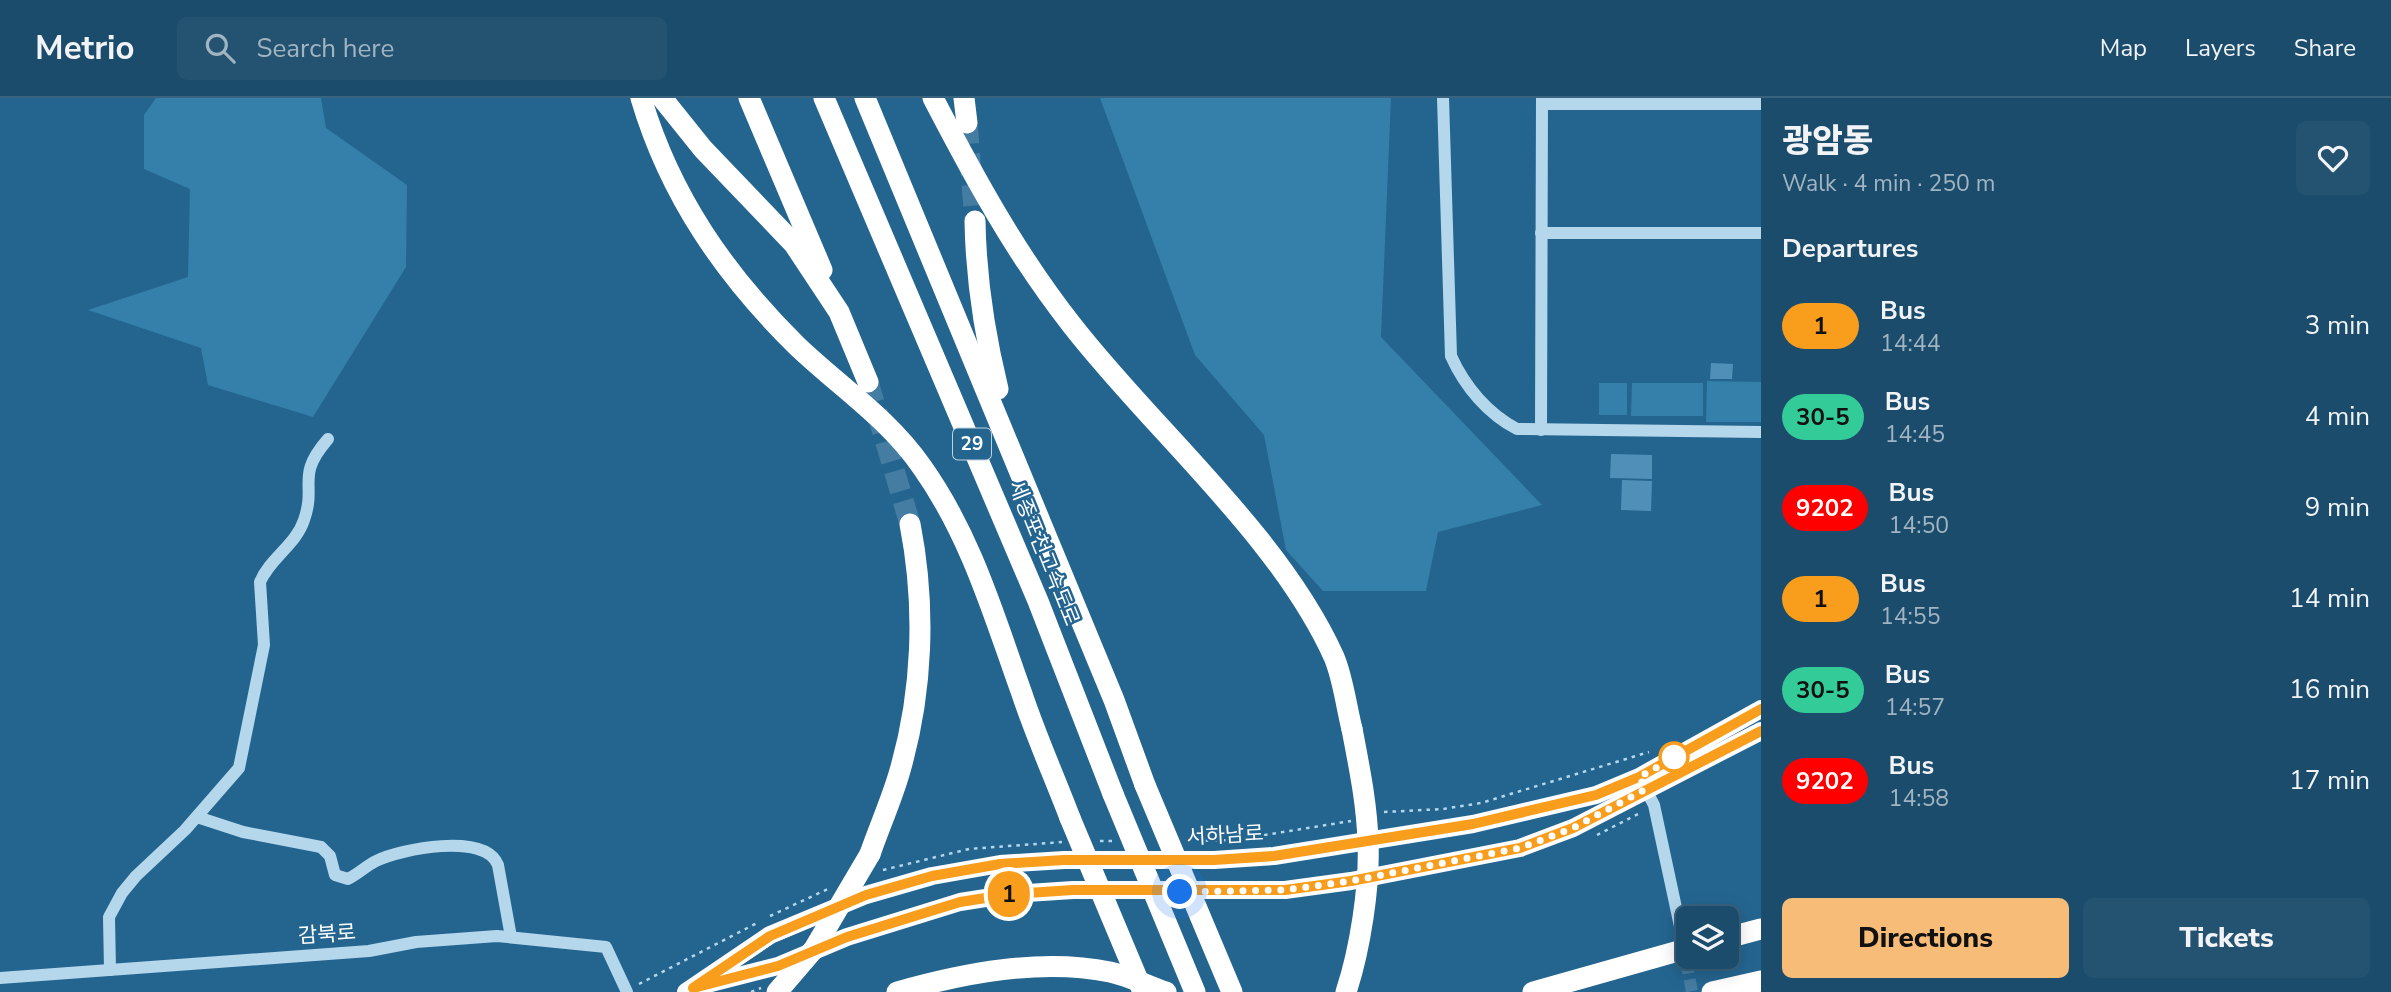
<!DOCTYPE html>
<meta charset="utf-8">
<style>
body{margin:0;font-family:"Nunito Sans","Noto Sans KR",sans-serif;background:#245372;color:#f1f3f6;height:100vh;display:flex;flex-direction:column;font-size:26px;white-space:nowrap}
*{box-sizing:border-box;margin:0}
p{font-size:23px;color:#a0b4c2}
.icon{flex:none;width:38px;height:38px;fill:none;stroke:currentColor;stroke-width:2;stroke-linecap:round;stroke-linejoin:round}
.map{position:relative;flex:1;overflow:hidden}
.panel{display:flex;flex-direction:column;background:#1b4c6c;width:630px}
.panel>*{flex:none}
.badge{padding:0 14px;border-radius:23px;font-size:24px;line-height:46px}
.tools{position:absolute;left:1676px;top:808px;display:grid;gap:14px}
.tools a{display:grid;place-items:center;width:63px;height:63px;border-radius:10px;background:#1b4c6c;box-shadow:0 4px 18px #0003,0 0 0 2px #39637f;font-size:35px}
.you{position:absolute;width:35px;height:35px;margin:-18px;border:5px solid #fff;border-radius:50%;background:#1a73e8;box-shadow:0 0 0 10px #1a73e833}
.map>.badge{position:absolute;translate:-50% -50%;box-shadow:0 0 0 4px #fff}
h2{padding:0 21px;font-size:26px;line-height:63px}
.round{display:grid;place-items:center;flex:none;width:74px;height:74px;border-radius:10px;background:#245372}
.headline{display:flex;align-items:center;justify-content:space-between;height:119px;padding:0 21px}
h1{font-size:33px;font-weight:800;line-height:52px}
.primary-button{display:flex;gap:14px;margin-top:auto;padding:14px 21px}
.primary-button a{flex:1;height:80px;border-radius:10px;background:#f6bc78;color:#111;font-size:28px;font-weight:800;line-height:80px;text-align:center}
.primary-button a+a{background:#245372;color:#f1f3f6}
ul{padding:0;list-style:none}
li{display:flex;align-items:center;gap:21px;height:91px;padding:0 21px}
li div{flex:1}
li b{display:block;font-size:26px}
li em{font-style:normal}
li .badge{min-width:77px;font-weight:700;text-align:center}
header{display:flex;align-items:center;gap:42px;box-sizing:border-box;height:98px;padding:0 35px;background:#1b4c6c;border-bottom:2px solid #39637f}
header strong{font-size:33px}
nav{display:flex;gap:38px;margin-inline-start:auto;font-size:24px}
.search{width:490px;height:63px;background:#245372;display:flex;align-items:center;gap:18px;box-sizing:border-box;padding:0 24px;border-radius:10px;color:#a0b4c2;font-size:26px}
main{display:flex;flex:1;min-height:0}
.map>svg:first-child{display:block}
.green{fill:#357fab}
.building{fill:#5090b8}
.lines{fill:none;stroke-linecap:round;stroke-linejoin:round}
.minor-tunnel{stroke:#457ca1;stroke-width:12;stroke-dasharray:12 6;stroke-linecap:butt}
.highway-tunnel{stroke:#457ca1;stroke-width:21;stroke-dasharray:21 10;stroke-linecap:butt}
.path{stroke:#b4d7ec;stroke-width:2.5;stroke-dasharray:3.5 5;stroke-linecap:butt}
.minor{stroke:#b4d7ec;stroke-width:12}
.major{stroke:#fafcff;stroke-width:18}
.highway{stroke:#fff;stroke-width:21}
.highway-bridge{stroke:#fff;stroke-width:21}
.line-casing{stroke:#fff;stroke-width:16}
.line{stroke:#f99d1c;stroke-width:10}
.walk{stroke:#fff;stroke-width:7;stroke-dasharray:0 12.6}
.stop-dot{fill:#fff;stroke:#f99d1c;stroke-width:3.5}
.labels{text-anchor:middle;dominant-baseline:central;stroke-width:5;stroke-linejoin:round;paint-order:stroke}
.shield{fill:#246590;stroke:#bdd1de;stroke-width:2}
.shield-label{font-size:19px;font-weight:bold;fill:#fff}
.street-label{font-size:21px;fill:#fff;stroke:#246590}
</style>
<header>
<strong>Metrio</strong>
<div class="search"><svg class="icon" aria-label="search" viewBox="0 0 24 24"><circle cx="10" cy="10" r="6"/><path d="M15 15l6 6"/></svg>Search here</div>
<nav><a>Map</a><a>Layers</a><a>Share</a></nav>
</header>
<main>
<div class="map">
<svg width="1761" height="894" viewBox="0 0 1761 894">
<rect width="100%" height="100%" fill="#246590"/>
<g class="green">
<path d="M156 0H321L326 30 407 87 406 169 313 319 208 287 201 250 88 212 188 179 190 91 144 71V17Z"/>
<path d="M1100 0H1391L1381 239 1542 407 1438 434 1426 493H1323L1286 452 1264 337 1195 257Z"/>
<path d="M1707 283 1761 284V324H1706Z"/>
<rect x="1599" y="285" width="28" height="32"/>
<path d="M1632 285H1703V318H1631Z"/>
</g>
<g class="building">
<path d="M1711 265 1733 266 1732 281H1710Z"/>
<path d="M1611 356 1652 357V381L1610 380Z"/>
<path d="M1622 382 1652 383 1651 413 1621 412Z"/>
</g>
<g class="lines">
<path class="minor-tunnel" d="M1683 846 1692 894"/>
<g class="highway-tunnel">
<path d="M967 25 975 123"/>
<path d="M868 284 910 426"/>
</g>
<g class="path">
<path d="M1384 714 1443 711 1481 705 1649 654"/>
<path d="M1597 737 1640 715"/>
<path d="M1100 743H1114"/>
<path d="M1188 743 1234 742 1351 723"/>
<path d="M883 772 969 751 1062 744"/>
<path d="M770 818 830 790"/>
<path d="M639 886 757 825"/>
<path d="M751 894 761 890"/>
</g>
<g class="minor">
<path d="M1443 0 1451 258C1465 289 1488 316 1517 331L1761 334"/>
<path d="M1542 6H1761"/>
<path d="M1541 135H1761"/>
<path d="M1541 332 1542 0"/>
<path d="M1644 688 1654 707 1681 833"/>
<path d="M197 719 243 734 321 749 330 758 335 777 348 781C358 776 366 768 376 763 401 751 485 734 498 767L511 839"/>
<path d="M110 872 109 819 122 795 136 778 185 732 239 670 264 547 260 484C270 460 296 447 304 422 317 385 295 379 328 341"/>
<path d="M0 880 369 853 416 844 497 838 606 849 627 894"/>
</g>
<g class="major">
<path d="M707 886 778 868 847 839 960 804 1011 796 1073 792H1285L1351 783 1520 750 1573 730 1761 633"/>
<path d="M686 894 770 837 866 797 932 778 1000 766 1064 762H1214L1274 758 1473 726 1596 697 1639 679 1761 611"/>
</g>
<g class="highway">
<path d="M641 0C670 98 725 177 797 248 840 289 888 320 922 369 971 438 994 518 1022 596 1036 638 1054 678 1070 720"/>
<path d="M662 0 703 51 794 146 839 214 868 284"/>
<path d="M749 0 822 172"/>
<path d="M824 0 1038 503 1113 696"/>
<path d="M865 0 1114 602 1145 687"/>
<path d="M933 0C974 79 1016 156 1071 226 1153 332 1279 437 1334 559 1343 580 1346 607 1352 631"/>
<path d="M964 0 967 25"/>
<path d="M975 123C976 181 984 234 998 291"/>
<path d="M870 756C879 730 891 703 899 676 923 595 926 508 910 426"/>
<path d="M1727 840 1761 831"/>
<path d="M897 894C964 875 1041 860 1110 874 1129 878 1148 888 1166 894"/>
<path d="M1533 894 1689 850"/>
<path d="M1712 894 1761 883"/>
</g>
<g class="highway-bridge">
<path d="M1145 687 1232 894"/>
<path d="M1113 696 1195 894"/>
<path d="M1070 720 1143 894"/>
<path d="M777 894 814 851 870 756"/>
<path d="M1346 894C1360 852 1370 788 1368 744 1367 706 1359 668 1352 631"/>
</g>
</g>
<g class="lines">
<g class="line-casing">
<path id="line" d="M1761 611 1639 679 1596 697 1473 726 1274 758 1214 762H1064L1000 766 932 778 866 797 770 838 693 890 778 868 847 839 960 804 1011 796 1073 792H1285L1351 783 1520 750 1573 730 1761 633"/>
</g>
<use href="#line" class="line"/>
<path class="walk" d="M1180 794 1285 792 1351 783 1520 750 1573 730 1646 691 1639 679 1678 658 1674 659"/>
</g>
<circle class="stop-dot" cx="1674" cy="659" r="14"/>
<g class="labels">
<rect class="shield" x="953" y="330.5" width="38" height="31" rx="5"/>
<g class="shield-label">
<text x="972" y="346">29</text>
</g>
<g class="street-label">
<text transform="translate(1044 455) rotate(68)">세종포천고속도로</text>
<text transform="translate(1225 737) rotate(-3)">서하남로</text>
<text transform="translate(327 836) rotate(-4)">감북로</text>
</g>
</g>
</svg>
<div class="tools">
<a><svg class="icon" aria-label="layers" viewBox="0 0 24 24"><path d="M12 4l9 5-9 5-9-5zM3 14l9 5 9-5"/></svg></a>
</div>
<div class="you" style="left:1180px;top:794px"></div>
<b class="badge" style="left:1009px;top:796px;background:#f99d1c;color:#111">1</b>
</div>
<section class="panel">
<div class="headline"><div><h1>광암동</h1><p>Walk · 4 min · 250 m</p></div><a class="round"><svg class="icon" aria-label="heart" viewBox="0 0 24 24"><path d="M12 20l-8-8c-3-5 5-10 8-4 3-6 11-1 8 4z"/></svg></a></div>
<h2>Departures</h2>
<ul>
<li><span class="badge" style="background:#f99d1c;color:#111">1</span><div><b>Bus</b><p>14:44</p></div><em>3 min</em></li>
<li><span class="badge" style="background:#3c9;color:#111">30-5</span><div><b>Bus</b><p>14:45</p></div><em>4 min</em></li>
<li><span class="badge" style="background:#f00;color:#fff">9202</span><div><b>Bus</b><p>14:50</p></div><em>9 min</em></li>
<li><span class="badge" style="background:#f99d1c;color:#111">1</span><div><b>Bus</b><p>14:55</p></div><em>14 min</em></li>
<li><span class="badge" style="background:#3c9;color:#111">30-5</span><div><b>Bus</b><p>14:57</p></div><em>16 min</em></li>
<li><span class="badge" style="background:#f00;color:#fff">9202</span><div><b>Bus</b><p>14:58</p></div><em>17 min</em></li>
</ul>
<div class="primary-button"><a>Directions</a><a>Tickets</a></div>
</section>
</main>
